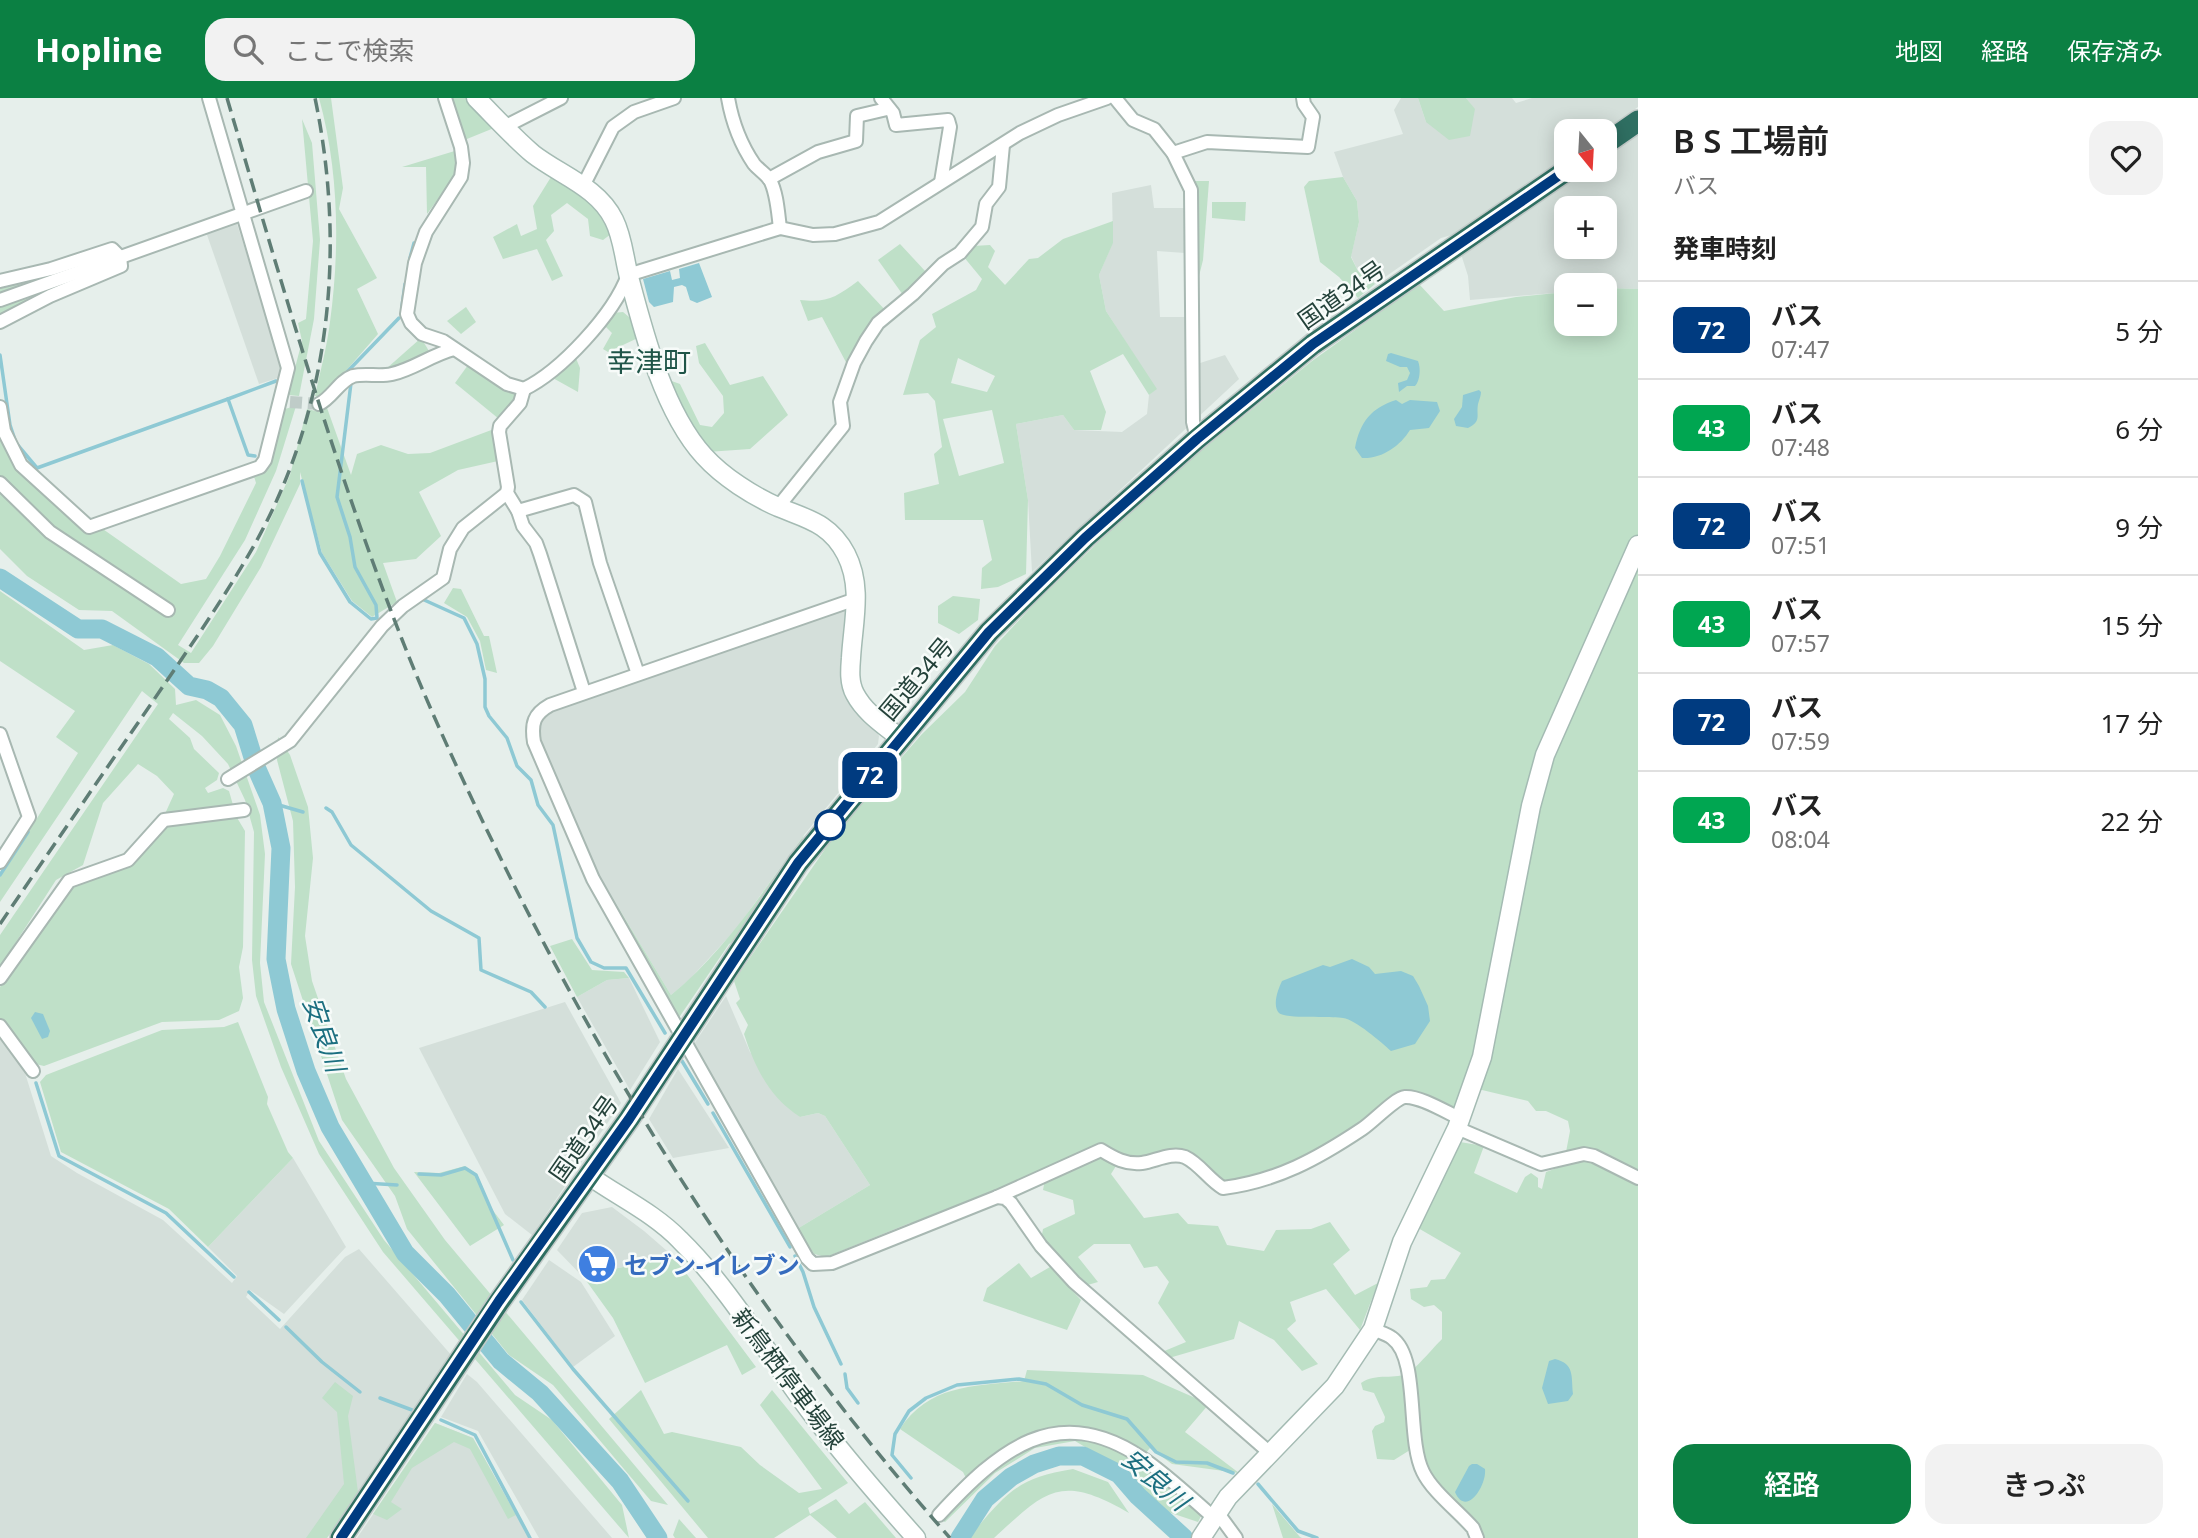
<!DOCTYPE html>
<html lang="ja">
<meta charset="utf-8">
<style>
body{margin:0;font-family:"Noto Sans","Noto Sans JP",sans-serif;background:#f2f2f2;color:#222;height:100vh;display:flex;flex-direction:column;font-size:26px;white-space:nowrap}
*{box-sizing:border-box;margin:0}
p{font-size:23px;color:#767676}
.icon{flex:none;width:38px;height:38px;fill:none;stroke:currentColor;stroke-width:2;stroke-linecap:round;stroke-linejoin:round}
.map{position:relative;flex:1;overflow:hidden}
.details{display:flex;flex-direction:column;background:#fff;width:560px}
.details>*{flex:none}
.badge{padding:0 14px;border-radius:10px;font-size:24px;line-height:46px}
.needle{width:46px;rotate:162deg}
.fabs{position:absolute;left:1554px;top:21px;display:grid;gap:14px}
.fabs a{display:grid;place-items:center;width:63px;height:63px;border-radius:14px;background:#fff;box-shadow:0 4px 18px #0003;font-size:35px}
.map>.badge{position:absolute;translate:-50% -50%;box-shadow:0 0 0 4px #fff}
h2{padding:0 35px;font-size:26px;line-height:63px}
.round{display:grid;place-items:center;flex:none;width:74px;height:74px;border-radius:21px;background:#f2f2f2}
.overview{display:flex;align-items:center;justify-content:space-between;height:119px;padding:0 35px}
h1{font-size:33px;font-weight:600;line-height:52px}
.button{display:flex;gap:14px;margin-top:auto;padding:14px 35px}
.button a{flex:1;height:80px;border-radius:21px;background:#0b8043;color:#fff;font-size:28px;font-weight:600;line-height:80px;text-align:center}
.button a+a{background:#f2f2f2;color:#222}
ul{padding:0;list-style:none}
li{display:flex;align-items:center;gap:21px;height:98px;padding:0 35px;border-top:2px solid #e0e0e0}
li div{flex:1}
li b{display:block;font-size:26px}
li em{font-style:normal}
li .badge{min-width:77px;font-weight:700;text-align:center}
header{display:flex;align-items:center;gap:42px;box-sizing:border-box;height:98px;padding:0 35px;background:#0b8043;color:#fff}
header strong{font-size:33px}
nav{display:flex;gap:38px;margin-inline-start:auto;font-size:24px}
.search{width:490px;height:63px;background:#f2f2f2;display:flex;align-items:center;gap:18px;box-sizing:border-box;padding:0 24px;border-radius:21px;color:#767676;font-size:26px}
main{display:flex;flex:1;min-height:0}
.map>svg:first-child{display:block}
.built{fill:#d4dfda;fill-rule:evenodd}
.green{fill:#bfe0c8;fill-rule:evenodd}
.water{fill:#8ec9d4}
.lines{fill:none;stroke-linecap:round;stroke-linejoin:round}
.stream{stroke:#8ec9d4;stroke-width:3.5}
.river{stroke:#8ec9d4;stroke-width:19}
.street-tunnel{stroke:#bfccc8;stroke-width:12;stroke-dasharray:12 6;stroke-linecap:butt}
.street-casing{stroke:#a8b8b2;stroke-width:16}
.secondary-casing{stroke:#a4bbb3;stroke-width:21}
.highway-casing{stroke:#c2cac8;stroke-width:24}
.street{stroke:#fff;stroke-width:12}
.secondary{stroke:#fff;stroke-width:18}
.highway{stroke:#2f6f62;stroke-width:21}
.rail{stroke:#5f7d75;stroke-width:3.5;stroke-dasharray:14 7;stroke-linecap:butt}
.line-casing{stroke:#fff;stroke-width:16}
.line{stroke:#003b80;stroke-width:10}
.stop-dot{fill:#fff;stroke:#003b80;stroke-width:3.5}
.labels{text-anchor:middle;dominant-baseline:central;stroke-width:5;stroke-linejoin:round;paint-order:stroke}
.street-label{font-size:24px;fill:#24423a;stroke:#f7fbf9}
.shop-label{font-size:24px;font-weight:bold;fill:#366cbe;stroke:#f7fbf9;text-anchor:start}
.water-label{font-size:26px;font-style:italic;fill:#1c6f80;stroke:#f7fbf9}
.quarter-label{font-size:28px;fill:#1f5548;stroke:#f7fbf9}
</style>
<header>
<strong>Hopline</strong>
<div class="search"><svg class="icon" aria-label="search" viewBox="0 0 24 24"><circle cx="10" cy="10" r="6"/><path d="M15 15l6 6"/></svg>ここで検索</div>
<nav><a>地図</a><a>経路</a><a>保存済み</a></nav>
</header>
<main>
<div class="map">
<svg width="1638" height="1440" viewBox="0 0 1638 1440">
<rect width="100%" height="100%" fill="#e6efeb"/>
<g class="built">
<path d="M1401 0H1418L1426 24 1475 12 1466 0H1512L1516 5 1532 0H1638V9L1603 33H1566V59L1455 136 1441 140 1375 186 1358 173 1351 158 1359 124 1357 103 1343 79 1334 54 1403 36 1394 12Z"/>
<path d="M1638 35V191L1605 190V187H1566V194L1470 202 1468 178 1461 156 1583 72H1605V57ZM1566 110H1605V149H1566Z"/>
<path d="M1151 87 1154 110H1184L1185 155 1157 153 1160 219H1187L1197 266 1225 257 1239 281 1032 474 1028 402 1016 326 1063 317 1074 332 1122 334 1147 316 1149 297 1156 291 1106 213 1099 177 1113 144 1112 95Z"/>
<path d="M236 123 283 269 278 280 259 286 206 134Z"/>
<path d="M839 509 845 512 849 522 841 573 854 606 875 631 879 638 878 646 804 737 736 831 689 882 671 897 606 789 594 779 538 642V624L544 616 580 601Z"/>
<path d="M629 880 660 944 630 992 577 899 607 882Z"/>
<path d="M726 898 750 954 800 1019 818 1015 825 1018 870 1087 797 1131 696 954 694 946Z"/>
<path d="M565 904 621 1005 532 1137 505 1116 419 950Z"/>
<path d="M0 939 25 975 51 1058 77 1075 163 1122 232 1185 237 1178 208 1149 293 1060 346 1149 284 1216 250 1192 246 1199 280 1231 345 1159 359 1151 452 1258 327 1440H0Z"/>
<path d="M678 971 729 1050 673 1060 649 1021Z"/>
<path d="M612 1109 644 1133 674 1159 618 1170 585 1181 557 1152 582 1115Z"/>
<path d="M549 1162 581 1184 615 1238 573 1269 522 1202Z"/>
<path d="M467 1276 477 1284 612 1440H539L478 1333 441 1319Z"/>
<path d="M435 1325 473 1340 529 1440H357Z"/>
</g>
<g class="green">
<path d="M319 0H331L343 90 339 111 377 180 357 191 378 236 324 298H315C320 274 327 249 330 224 340 151 339 72 319 0Z"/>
<path d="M448 0H466L494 30 462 43Z"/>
<path d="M1418 0H1466L1475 11 1470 38 1449 42 1426 24Z"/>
<path d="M302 21 312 45 320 142 314 221 299 298 288 297 302 243 298 225 306 221 313 143Z"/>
<path d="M458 52 454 79 427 116 426 69H402Z"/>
<path d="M551 79 593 106 611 136 603 142 590 138 588 121 567 105 551 117 554 133 546 142 563 178 552 183 537 151 503 161 493 139 517 126 521 138 537 131 533 108Z"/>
<path d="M1343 79 1357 103 1359 124 1351 159 1358 173 1375 186 1358 200 1339 179 1320 164 1304 89 1309 83Z"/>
<path d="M1194 83H1209L1203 162 1195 194Z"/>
<path d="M1212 104H1246L1245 123 1212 120Z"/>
<path d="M1113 123V145L1099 177 1106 213 1157 291 1149 297 1123 256 1090 273 1106 314 1101 332H1074L1063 317 1016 326 1028 402 1026 476 998 489 981 491 982 470 992 462 983 422H905L904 395 939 386 934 356 942 349 935 303 928 295 903 297 920 242 936 229 932 216 976 192 982 181 963 158 973 148 990 147 995 153 988 169 1005 187 1029 161 1038 160 1063 141ZM958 260 995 278 987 294 951 285ZM992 312 1004 365 959 378 943 321Z"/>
<path d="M900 146 926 174 903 197 878 162Z"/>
<path d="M81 167 83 178 0 220V186Z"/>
<path d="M858 183 886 213 848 268 822 219 808 223 800 202C828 205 836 199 858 183Z"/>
<path d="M1419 186 1444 213 1516 199 1566 194V226H1605V190L1638 191V1440H1482L1427 1372 1424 1361 1410 1352 1394 1362 1377 1361 1372 1333 1375 1328 1384 1324 1385 1319 1374 1295 1363 1292 1361 1285C1376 1274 1395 1283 1410 1274 1417 1269 1434 1249 1442 1241V1214L1434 1207 1424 1209 1411 1201 1410 1191 1427 1189 1431 1182 1445 1181 1461 1155 1418 1130 1460 1044 1484 1048 1474 1075 1517 1095 1525 1079 1531 1075 1538 1080V1089L1542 1091 1546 1074 1568 1066 1572 1053 1566 1054 1570 1033 1568 1023 1546 1013H1536L1528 1003 1482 992 1466 990 1456 1013 1397 995 1378 1017 1282 1072 1230 1085 1219 1083 1193 1058 1135 1063 1103 1050 915 1127 910 1125 826 1159 814 1156 797 1131 870 1087 825 1018 818 1015 800 1019C770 1000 755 970 744 936L748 927 736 905 740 901 734 883 839 731 922 636 965 594 995 548 1036 504 1111 432 1187 364 1312 263Z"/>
<path d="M466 209 476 224 461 236 447 223Z"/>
<path d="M623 214 635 224 640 239 608 254 603 251 612 235 603 226 612 215Z"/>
<path d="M421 240 429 253 409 267 386 271Z"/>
<path d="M705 245 730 287 763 278 788 317 750 351 707 354 677 309 666 281 680 286 700 327 712 329 724 315 723 298 699 265 696 248Z"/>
<path d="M575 258 580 270 578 294 551 279Z"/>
<path d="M468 267 515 294 518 302 499 321 455 285Z"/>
<path d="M326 307 351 377 357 356 381 347 408 356 430 355 494 331 498 363 458 372 419 394 441 438 416 461 383 465 397 504 372 519 352 503 322 455 300 374V386L261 469 213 548 199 565H184L112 513 79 512 27 478 0 451V323L3 344 18 373 89 433 100 429 181 486 206 481 220 458 256 385 253 375 281 312 296 308 276 373 245 442 178 547 191 555 256 454 290 377 307 311 316 313Z"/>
<path d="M453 490 461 491 484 538H489L497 575 486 572 480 543 467 519 444 505Z"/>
<path d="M0 493 84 552 113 547 149 566 175 591 176 607 196 602 220 617 236 648 260 717 265 756 260 865 264 904 319 1043 384 1142 515 1297 552 1322 622 1407 629 1440 383 1154 319 1056 281 969 256 898 252 862 254 734 245 702 228 666 202 638 173 615 169 621 190 640 194 651 219 675 217 682 205 690 208 695 223 690 229 693 233 707 164 718 174 696 157 678 138 666 103 705 83 767 56 782 0 869V837L158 606 142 593 0 804V779L78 655 56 639 75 613 0 563Z"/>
<path d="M953 498 980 501 978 522 959 536 938 525V508Z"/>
<path d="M278 639 290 657 308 709 313 760 305 838 312 883 346 981 394 1070 445 1142 668 1407 651 1403 553 1287 509 1257 407 1131 395 1098 342 1022 291 866 295 789 293 723 277 662Z"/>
<path d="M236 718 245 733 243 849 239 869 243 900 239 913 219 922 162 924 44 968 31 965 0 922V889L73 786 131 766 166 724Z"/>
<path d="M804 737 795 758 738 840 729 846 676 924 594 779 606 789 671 897C725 853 763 793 804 737Z"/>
<path d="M572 841 592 872 624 874 629 880 607 882 577 899 550 848Z"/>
<path d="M238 924 268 999 267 1006 288 1054 293 1060 208 1149 169 1111 61 1054 40 984 46 977 162 932 224 929Z"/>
<path d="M1101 1059 1116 1068 1111 1076 1144 1120 1178 1115 1188 1126 1218 1128 1227 1147 1264 1153 1276 1132 1311 1131 1330 1124 1350 1152 1333 1166 1355 1197 1378 1185 1360 1232 1326 1191 1290 1204 1296 1223 1287 1231 1318 1266 1302 1273 1274 1242 1239 1223 1234 1241 1169 1260 1162 1254 1186 1244 1158 1205 1169 1184 1157 1168 1144 1170 1130 1146H1094L1078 1159 1098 1184 1084 1188 1041 1142 1043 1131 1075 1116 1073 1102 1043 1092 1045 1081Z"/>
<path d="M465 1068 477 1076 491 1110 504 1127 470 1148 414 1074 439 1075Z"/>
<path d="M674 1159 756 1269 742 1277 727 1247 645 1285 613 1220 585 1181 618 1170Z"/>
<path d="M1019 1165 1031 1180 1050 1169 1081 1202 1067 1232 983 1203 987 1190Z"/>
<path d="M1027 1272 1143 1277 1209 1306 1185 1334 1239 1375 1172 1366 1150 1350 1140 1362 1203 1414 1198 1424 1168 1414 1122 1371 1075 1343 1035 1350 995 1375 945 1424 938 1421 970 1388 963 1374 900 1331C929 1286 976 1288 1024 1283Z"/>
<path d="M335 1284 353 1298 348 1318 358 1394 327 1440H306L344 1386 337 1314 322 1300Z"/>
<path d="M641 1292 664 1336 672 1334 741 1349 760 1367 799 1395 822 1391 760 1307 772 1292 848 1385 808 1410 810 1416 836 1401 849 1416 865 1404 896 1440H837L810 1417 774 1440H708L609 1321Z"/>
<path d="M435 1325 473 1340 516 1417 508 1421 470 1351 454 1344 412 1370 391 1404 402 1411 387 1422 373 1416Z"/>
<path d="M1073 1371 1108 1384 1129 1415C1061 1376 1047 1391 994 1440H968C1005 1398 1014 1380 1073 1371Z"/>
<path d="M1272 1406 1300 1439 1302 1440H1283Z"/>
<path d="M679 1421 696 1440H675L673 1437Z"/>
</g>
<g class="water">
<path d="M699 165 712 199 697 205 690 202 686 189 682 187 674 189 673 204 654 209 649 204 643 181 670 173 672 182 680 180 679 171Z"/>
<path d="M1391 255 1418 263C1421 270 1420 283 1415 288H1407L1399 294 1398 285 1407 282 1410 275 1407 269H1400L1386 263 1388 256Z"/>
<path d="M1479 292 1481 294C1481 298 1479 302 1478 306 1476 318 1482 323 1468 330L1456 328 1454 321 1462 309 1463 297Z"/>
<path d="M1396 302 1402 306 1410 302 1437 304 1440 313 1429 330 1410 332C1400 348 1382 361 1362 360L1355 350C1360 324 1371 310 1396 302Z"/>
<path d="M1352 861 1369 869 1375 876 1401 873 1413 878 1419 888 1428 908 1430 923 1415 946 1391 953C1381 944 1356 922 1343 920 1331 918 1285 921 1279 915 1272 908 1278 891 1282 883L1323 867 1330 869Z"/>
<path d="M35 914 43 916 50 933 48 939 42 941 31 920Z"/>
<path d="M1555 1261C1575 1266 1571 1278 1573 1296L1568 1303 1548 1306 1542 1290 1549 1263Z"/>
<path d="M1472 1366H1477L1485 1371C1487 1387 1466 1420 1455 1394L1469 1368Z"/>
</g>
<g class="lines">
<g class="stream">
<path d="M410 160 414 145"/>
<path d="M402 208 405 186"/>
<path d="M0 257 10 327 16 345 37 370 228 301 248 357 255 358"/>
<path d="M347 274 399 220"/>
<path d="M228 301 276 283"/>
<path d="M302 383 320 455 350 504 371 521 377 520 376 507 355 469 350 439 337 399 351 285"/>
<path d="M422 501 464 520 477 546 485 581V609L489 618 507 640 517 668 531 682 538 707 553 727 577 840 591 864 604 870H626L665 935"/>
<path d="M272 705 303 714"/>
<path d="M326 710 332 714 351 747 431 813 479 840 481 872 531 894 545 909"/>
<path d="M0 777 28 734"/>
<path d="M682 963 708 1006"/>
<path d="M36 985 59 1058 166 1115 234 1179"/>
<path d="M713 1015 790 1149"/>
<path d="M419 1076 441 1077 465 1070 476 1077 513 1162"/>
<path d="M365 1085 397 1087"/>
<path d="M795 1158 803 1174 814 1209 841 1266"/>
<path d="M249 1194 279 1222"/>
<path d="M521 1204 573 1271 688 1403"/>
<path d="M286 1229 322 1264 360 1294"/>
<path d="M845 1276 847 1290 858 1305"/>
<path d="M380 1300 412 1312"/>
<path d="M441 1322 475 1337 530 1440"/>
<path d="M911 1380 892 1357 895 1336 909 1313 926 1300 957 1287 1019 1281 1046 1286 1082 1307 1127 1321 1156 1354 1176 1364 1207 1365 1233 1375"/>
<path d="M1258 1386 1298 1433 1317 1440"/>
</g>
<g class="river">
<path d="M0 480 78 531H102L157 559 189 588 207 592 221 600 243 627 256 669 272 705 281 750 276 861 286 911 306 973 330 1029 405 1155 447 1197 501 1263 540 1295 620 1383 658 1440"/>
<path d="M960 1440 985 1401 1011 1379 1034 1366 1059 1358H1083L1119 1376 1138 1398 1184 1440"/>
</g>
<path class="street-tunnel" d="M290 304 319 306"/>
<g class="street-casing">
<g id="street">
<path d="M445 0 461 49 463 65 461 79 426 134 415 165 407 216 411 225 422 236 443 243 507 286 524 291C561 273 614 216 628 177L780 130 813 137 835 136 879 124 1020 35 1058 17 1107 0"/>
<path d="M728 0C732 23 741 47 754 66 759 72 766 76 770 82 777 95 778 115 780 130"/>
<path d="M881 0 893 15 896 27 948 22 950 29 941 84"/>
<path d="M1115 0 1133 22 1154 31 1173 55 1191 92 1193 324 1197 341"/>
<path d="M504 29 561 0"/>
<path d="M1173 55 1207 44 1308 49 1313 19 1304 6 1303 0"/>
<path d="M769 81 818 54 856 43 857 18 887 11"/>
<path d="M583 88 613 29 634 14 674 0"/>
<path d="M0 183 51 171 112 151 120 159 121 168 50 198 0 224"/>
<path d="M0 202 306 93"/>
<path d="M524 291 520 305 500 328 499 334 508 389 507 395 518 413 523 428 536 445 540 456 584 594"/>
<path d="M319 306C332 300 339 283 353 278 365 275 380 279 392 276 414 271 431 257 454 251"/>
<path d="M0 309 4 333 21 367 89 429 260 369 265 362 288 270 209 0"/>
<path d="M0 385 50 434 168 512"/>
<path d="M778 409 843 328 840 304 854 265 866 243 878 225 913 196 943 166 960 155 982 129 986 106 999 89 1003 47"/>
<path d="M518 413 574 397 585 404 600 465 638 576"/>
<path d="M856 501 550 607C534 616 531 625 534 644L593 781 807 1160 813 1166 832 1165 997 1099 1101 1052C1114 1060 1126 1067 1142 1065 1156 1063 1171 1054 1185 1059 1200 1066 1209 1082 1223 1090 1277 1083 1317 1061 1362 1031 1373 1024 1395 1000 1405 999 1420 998 1446 1014 1461 1021"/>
<path d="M0 636 29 719 0 764"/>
<path d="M228 681 290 643 382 528 403 508 443 480 450 451 463 430 507 395"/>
<path d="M0 880 69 783 128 762 164 722 244 712"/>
<path d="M0 928 33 973"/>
<path d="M1457 1030 1541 1066 1584 1056 1594 1058 1638 1080"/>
<path d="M997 1099 1005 1100 1011 1105 1041 1148 1074 1184 1270 1355"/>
<path d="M1373 1231C1379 1234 1387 1236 1392 1240 1420 1260 1406 1340 1423 1374 1432 1393 1458 1413 1473 1430L1477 1440"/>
<path d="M1217 1414 1236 1440"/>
<path d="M939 1417C998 1353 1056 1302 1142 1360 1167 1377 1190 1399 1213 1419"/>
</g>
</g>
<g class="secondary-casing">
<g id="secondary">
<path d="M476 0C495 19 513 39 533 56 560 77 598 89 614 122 623 140 624 160 629 179 644 236 664 314 704 358 723 379 753 398 778 409 807 421 830 425 846 456 863 489 853 524 851 560 850 572 849 585 855 596 865 615 884 627 900 640"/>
<path d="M588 1077C619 1099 654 1115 680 1142 735 1196 772 1265 819 1325 850 1365 883 1403 916 1440"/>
<path d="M1201 1440 1228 1399 1335 1288 1373 1231 1402 1144 1457 1030 1482 959 1531 708 1545 657 1638 447"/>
</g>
</g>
<g class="highway-casing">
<g id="highway">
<path d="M1605 46 1638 23"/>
<path d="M341 1440 499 1204 629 1021 798 765 989 534 1085 440 1197 341 1313 246 1567 72"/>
</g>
</g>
<use href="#street" class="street"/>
<use href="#secondary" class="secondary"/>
<use href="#highway" class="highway"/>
<g class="rail">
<path d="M227 0C281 183 333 366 403 544 433 620 468 694 504 767 623 1008 772 1238 950 1440"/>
<path d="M0 826C51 751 102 677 153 603 189 550 226 498 257 442 331 307 346 149 315 0"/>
</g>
</g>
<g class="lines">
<g class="line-casing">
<path id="line" d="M341 1440 499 1203 629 1021 798 765 989 534 1085 440 1197 341 1313 246 1567 72"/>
</g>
<use href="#line" class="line"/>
</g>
<defs>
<g id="supermarket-disc" transform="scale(2.0125)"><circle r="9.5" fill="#3f7fe0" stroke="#f7fbf9"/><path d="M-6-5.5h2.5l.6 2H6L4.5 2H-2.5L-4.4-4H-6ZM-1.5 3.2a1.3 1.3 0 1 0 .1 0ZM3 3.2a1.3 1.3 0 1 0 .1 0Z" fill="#fff"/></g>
</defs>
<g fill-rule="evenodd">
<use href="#supermarket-disc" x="597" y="1166"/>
</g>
<circle class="stop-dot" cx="830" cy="727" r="14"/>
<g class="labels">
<g class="street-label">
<text transform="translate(1341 196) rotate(-35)">国道34号</text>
<text transform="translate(916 580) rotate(-50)">国道34号</text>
<text transform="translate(583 1040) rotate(-55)">国道34号</text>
<text transform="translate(789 1280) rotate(53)">新鳥栖停車場線</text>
</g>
<g class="shop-label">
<text x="624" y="1166">セブン-イレブン</text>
</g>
<g class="water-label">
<text transform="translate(325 936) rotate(71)">安良川</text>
<text transform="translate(1156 1381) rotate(41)">安良川</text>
</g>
<g class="quarter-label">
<text x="649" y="263">幸津町</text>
</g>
</g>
</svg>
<div class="fabs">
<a><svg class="needle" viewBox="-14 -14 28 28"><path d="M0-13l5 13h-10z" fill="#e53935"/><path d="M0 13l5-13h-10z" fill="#767676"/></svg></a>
<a>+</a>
<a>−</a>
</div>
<b class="badge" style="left:870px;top:677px;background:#003b80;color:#fff">72</b>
</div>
<section class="details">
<div class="overview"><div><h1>B S 工場前</h1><p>バス</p></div><a class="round"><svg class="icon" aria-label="heart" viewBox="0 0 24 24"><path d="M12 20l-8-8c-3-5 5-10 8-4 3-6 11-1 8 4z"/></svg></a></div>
<h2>発車時刻</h2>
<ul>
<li><span class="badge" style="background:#003b80;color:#fff">72</span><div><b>バス</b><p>07:47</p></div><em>5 分</em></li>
<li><span class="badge" style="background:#00a651;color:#fff">43</span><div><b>バス</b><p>07:48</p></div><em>6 分</em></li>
<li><span class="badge" style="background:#003b80;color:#fff">72</span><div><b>バス</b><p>07:51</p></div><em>9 分</em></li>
<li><span class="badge" style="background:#00a651;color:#fff">43</span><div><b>バス</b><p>07:57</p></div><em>15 分</em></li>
<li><span class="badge" style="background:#003b80;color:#fff">72</span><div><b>バス</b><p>07:59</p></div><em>17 分</em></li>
<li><span class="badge" style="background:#00a651;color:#fff">43</span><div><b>バス</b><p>08:04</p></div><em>22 分</em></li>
</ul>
<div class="button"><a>経路</a><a>きっぷ</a></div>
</section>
</main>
